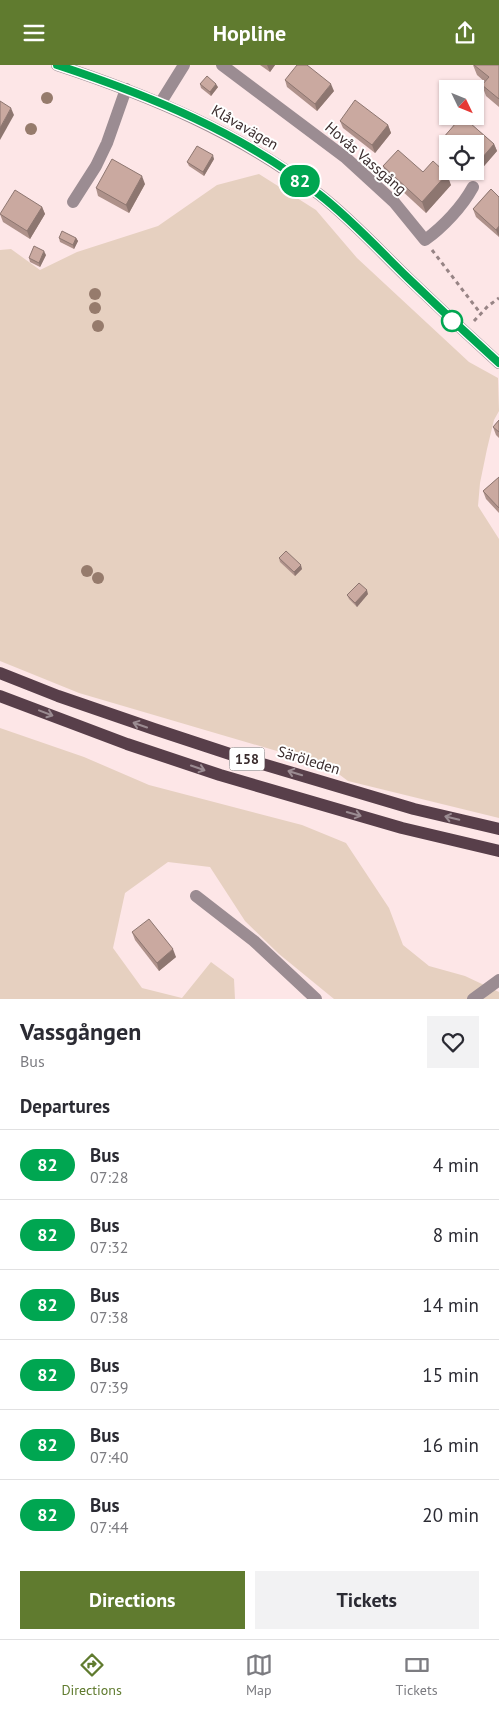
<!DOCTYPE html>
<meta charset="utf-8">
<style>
body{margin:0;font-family:"PT Sans",sans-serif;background:#f2f2f3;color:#2b2b33;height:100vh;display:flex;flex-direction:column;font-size:19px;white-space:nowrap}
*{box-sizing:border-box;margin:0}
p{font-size:16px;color:#7c7c81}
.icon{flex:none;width:28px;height:28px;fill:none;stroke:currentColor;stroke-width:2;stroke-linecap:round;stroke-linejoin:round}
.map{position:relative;height:934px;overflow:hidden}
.drawer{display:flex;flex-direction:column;background:#fff;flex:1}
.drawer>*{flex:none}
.badge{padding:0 10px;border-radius:16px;font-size:18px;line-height:32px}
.needle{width:32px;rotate:133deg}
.fabs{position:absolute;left:439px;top:15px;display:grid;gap:10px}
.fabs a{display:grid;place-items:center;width:45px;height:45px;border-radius:0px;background:#fff;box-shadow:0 1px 4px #0004;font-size:25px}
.map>.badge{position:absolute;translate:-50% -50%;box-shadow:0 0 0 2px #fff}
h2{padding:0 20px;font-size:19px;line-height:45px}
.round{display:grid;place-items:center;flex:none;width:52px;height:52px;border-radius:0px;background:#f2f2f3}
.head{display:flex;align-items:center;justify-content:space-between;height:85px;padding:0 20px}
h1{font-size:24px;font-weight:800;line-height:38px}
.button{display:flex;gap:10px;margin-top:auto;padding:10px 20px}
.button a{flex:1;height:58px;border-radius:0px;background:#607b2f;color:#fff;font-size:20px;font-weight:800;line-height:58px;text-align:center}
.button a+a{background:#f2f2f3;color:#2b2b33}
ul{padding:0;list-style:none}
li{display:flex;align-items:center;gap:15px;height:70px;padding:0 20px;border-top:1px solid #e1e1e2}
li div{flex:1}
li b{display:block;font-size:19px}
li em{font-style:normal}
li .badge{min-width:55px;font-weight:700;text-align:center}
header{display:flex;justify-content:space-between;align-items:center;height:65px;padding:0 20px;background:#607b2f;color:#fff;font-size:22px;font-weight:800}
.tab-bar{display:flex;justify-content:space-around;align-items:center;height:70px;border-top:1px solid #e1e1e2;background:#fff;font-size:14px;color:#7c7c81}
.tab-bar a{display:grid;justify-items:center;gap:2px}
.tab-bar .on{color:#607b2f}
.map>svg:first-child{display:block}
.green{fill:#e6d0c0}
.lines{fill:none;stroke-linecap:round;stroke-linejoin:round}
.path{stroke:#978485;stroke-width:3;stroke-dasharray:4 4;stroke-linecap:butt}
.minor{stroke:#9b8c92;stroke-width:12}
.major{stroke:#583f4a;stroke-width:12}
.tree{fill:#967b6c}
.wall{fill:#ae918a}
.shaded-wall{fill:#8d7670}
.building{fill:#caa9a0;stroke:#8d7670}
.oneway{stroke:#9b8c92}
.line-casing{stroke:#fff;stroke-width:11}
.line{stroke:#00a651;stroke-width:8}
.stop-dot{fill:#fff;stroke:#00a651;stroke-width:2.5}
.labels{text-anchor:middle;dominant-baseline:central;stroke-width:4;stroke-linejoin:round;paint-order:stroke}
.shield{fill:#fff;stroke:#756b6c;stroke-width:1}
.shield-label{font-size:14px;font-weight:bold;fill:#3a2c2d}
.street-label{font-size:15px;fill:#3a2c2d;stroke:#fff}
</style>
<header><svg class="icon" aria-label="menu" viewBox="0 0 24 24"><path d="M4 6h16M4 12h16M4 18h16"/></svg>Hopline<svg class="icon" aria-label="share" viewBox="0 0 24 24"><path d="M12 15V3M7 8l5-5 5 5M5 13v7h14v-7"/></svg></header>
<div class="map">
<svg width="499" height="934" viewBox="0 0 499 934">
<rect width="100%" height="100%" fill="#fde6e7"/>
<g class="green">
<path d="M259 109 316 145 357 193 469 297 498 313 499 346 494 355 487 384 480 418 478 441 499 474V753L348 716 328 701 79 628 0 596V185L11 184 40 205 77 187 158 161 217 120Z"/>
<path d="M0 663 84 692 149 720 302 760 346 778 389 843 403 880 429 901 465 911 499 927V934H334L279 889 245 856 210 802 168 797 125 828 113 883 142 923 182 933 211 897 234 914 235 934H0Z"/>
</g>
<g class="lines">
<g class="path">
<path d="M432 185 481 249"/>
<path d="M474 256 488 241 499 233"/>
</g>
<g class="minor">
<path d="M57 0C151 31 242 69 320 130 352 155 379 185 408 213 438 242 468 270 499 298"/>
<path d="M222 0 346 93 394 137 425 175C443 162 462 142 473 122"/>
<path d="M161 37 184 0"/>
<path d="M73 137 96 101 107 78 126 24"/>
<path d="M196 831 254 876 316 934"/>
<path d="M473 934 499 915"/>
</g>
<g class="major">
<path d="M0 608 58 631 154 664 239 692 414 744 499 764"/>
<path d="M0 631 127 679 220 710 402 763 499 786"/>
</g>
</g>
<g class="tree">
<circle cx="47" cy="33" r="6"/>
<circle cx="31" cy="64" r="6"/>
<circle cx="95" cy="229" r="6"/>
<circle cx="95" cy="243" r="6"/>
<circle cx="98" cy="261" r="6"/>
<circle cx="87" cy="506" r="6"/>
<circle cx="98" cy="513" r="6"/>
</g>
<g class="wall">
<path d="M260 0H275L270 7Z"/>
<path d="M473 0H499V42L486 31 482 20 485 17 477 10Z"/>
<path d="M285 15 334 26 317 46 287 22Z"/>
<path d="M200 19 218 22 211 31 201 23Z"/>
<path d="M462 51 494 79 497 86 478 108 475 105V79H448V82L446 81 443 73Z"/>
<path d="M340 56 388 60 391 68 375 88 343 63Z"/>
<path d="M214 94 204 111 189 101 187 97Z"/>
<path d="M383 101 423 107 451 120 426 148 387 112Z"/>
<path d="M145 119 129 148 98 131 96 123Z"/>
<path d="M491 124 499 172 476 152 473 144Z"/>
<path d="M42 142 45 149 30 174 3 157 0 149Z"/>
<path d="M59 173H76L78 176 74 184 60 177Z"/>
<path d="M46 190 40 202 30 197 29 193Z"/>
<path d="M499 355V373L496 370 493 362Z"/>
<path d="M499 412V448L486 434 483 426Z"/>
<path d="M279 493 302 504 295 511 280 497Z"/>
<path d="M368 529 357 542 349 534 347 530Z"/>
<path d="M132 867 176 892 159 906 135 875Z"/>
</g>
<g class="shaded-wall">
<path d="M267 0H275L270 7Z"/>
<path d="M216 19 218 22 211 31 210 27Z"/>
<path d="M331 19 334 26 317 46 315 39Z"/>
<path d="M11 43 14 50 0 75V63Z"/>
<path d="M388 60 391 68 375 88 372 80Z"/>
<path d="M494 79 497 86 478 108 476 100Z"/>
<path d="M213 90 214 94 204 111 203 107Z"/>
<path d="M447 109 451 120 426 148 422 137Z"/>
<path d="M142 111 145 119 129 148 126 140Z"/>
<path d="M42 142 45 149 30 174 27 166Z"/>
<path d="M499 161V172L496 165Z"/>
<path d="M76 173 78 176 74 184 73 180Z"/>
<path d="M44 186 46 190 40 202 39 198Z"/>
<path d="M301 500 302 504 295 511 294 507Z"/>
<path d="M367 525 368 529 357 542 355 538Z"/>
<path d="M173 884 176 892 159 906 157 898Z"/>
</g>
<g class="building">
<path d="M297 0H307L331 19 315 39 285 15Z"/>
<path d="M474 0H499V34L482 20 489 12Z"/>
<path d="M207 11 216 19 210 27 200 19Z"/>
<path d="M355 35 388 60 372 80 340 56Z"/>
<path d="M0 36 11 43 0 63Z"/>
<path d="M462 51 494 79 476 100 475 79H450L443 73Z"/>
<path d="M197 81 213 90 203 107 187 97Z"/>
<path d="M398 85 423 107 433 96 447 109 422 137 383 101Z"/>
<path d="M112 94 142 111 126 140 96 123Z"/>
<path d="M491 124 499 132V161L496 165 473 144Z"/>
<path d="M15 125 42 142 27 166 0 149Z"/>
<path d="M62 166 76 173 73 180 59 173Z"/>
<path d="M34 181 44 186 39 198 29 193Z"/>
<path d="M499 355V367L493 362Z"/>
<path d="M499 412V443L483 426Z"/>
<path d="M286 486 301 500 294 507 279 493Z"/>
<path d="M359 518 367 525 355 538 347 530Z"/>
<path d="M149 854 173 884 157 898 132 867Z"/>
</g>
<defs><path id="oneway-shaft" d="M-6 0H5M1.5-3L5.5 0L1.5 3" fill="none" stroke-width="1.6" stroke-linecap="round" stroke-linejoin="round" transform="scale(1.25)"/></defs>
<g class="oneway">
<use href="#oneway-shaft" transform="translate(46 648) rotate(21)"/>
<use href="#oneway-shaft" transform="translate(140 660) rotate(-161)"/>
<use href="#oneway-shaft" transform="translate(198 703) rotate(19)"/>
<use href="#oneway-shaft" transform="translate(295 708) rotate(-163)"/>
<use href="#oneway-shaft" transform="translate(354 749) rotate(16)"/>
<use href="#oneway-shaft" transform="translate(452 753) rotate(-167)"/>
</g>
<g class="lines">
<g class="line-casing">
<path id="line" d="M57 0C151 31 242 68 320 130 352 155 379 185 408 213 438 242 468 270 499 298"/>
</g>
<use href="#line" class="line"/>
</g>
<circle class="stop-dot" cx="452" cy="256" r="10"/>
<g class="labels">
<rect class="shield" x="229.5" y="682.5" width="35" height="23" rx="4"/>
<g class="shield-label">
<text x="247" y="694">158</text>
</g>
<g class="street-label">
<text transform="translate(245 62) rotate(30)">Klåvavägen</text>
<text transform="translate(366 93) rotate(41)">Hovås Vassgång</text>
<text transform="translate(309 695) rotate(17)">Säröleden</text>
</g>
</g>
</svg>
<div class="fabs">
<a><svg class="needle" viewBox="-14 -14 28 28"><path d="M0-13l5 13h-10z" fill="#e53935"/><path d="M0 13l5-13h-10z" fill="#7c7c81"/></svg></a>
<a><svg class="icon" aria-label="locate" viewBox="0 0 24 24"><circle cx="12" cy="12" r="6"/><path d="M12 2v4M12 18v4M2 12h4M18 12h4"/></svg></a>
</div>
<b class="badge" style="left:300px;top:116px;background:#00a651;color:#fff">82</b>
</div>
<section class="drawer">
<div class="head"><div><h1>Vassgången</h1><p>Bus</p></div><a class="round"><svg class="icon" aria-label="heart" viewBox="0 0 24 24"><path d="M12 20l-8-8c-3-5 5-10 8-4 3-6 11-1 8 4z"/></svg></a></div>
<h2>Departures</h2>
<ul>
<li><span class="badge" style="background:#00a651;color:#fff">82</span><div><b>Bus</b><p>07:28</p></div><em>4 min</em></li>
<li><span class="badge" style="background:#00a651;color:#fff">82</span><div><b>Bus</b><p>07:32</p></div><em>8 min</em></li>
<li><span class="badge" style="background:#00a651;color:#fff">82</span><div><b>Bus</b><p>07:38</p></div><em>14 min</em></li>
<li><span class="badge" style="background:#00a651;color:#fff">82</span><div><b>Bus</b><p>07:39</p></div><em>15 min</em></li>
<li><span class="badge" style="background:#00a651;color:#fff">82</span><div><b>Bus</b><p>07:40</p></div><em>16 min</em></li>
<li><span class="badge" style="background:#00a651;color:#fff">82</span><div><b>Bus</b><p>07:44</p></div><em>20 min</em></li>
</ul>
<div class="button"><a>Directions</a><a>Tickets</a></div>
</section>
<nav class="tab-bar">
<a class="on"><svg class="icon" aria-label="directions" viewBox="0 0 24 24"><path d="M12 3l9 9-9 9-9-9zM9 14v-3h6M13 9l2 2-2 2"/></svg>Directions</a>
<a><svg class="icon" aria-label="map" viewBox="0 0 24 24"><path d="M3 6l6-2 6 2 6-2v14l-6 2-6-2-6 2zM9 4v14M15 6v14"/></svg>Map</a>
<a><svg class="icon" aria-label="tickets" viewBox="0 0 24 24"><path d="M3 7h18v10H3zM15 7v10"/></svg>Tickets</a>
</nav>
